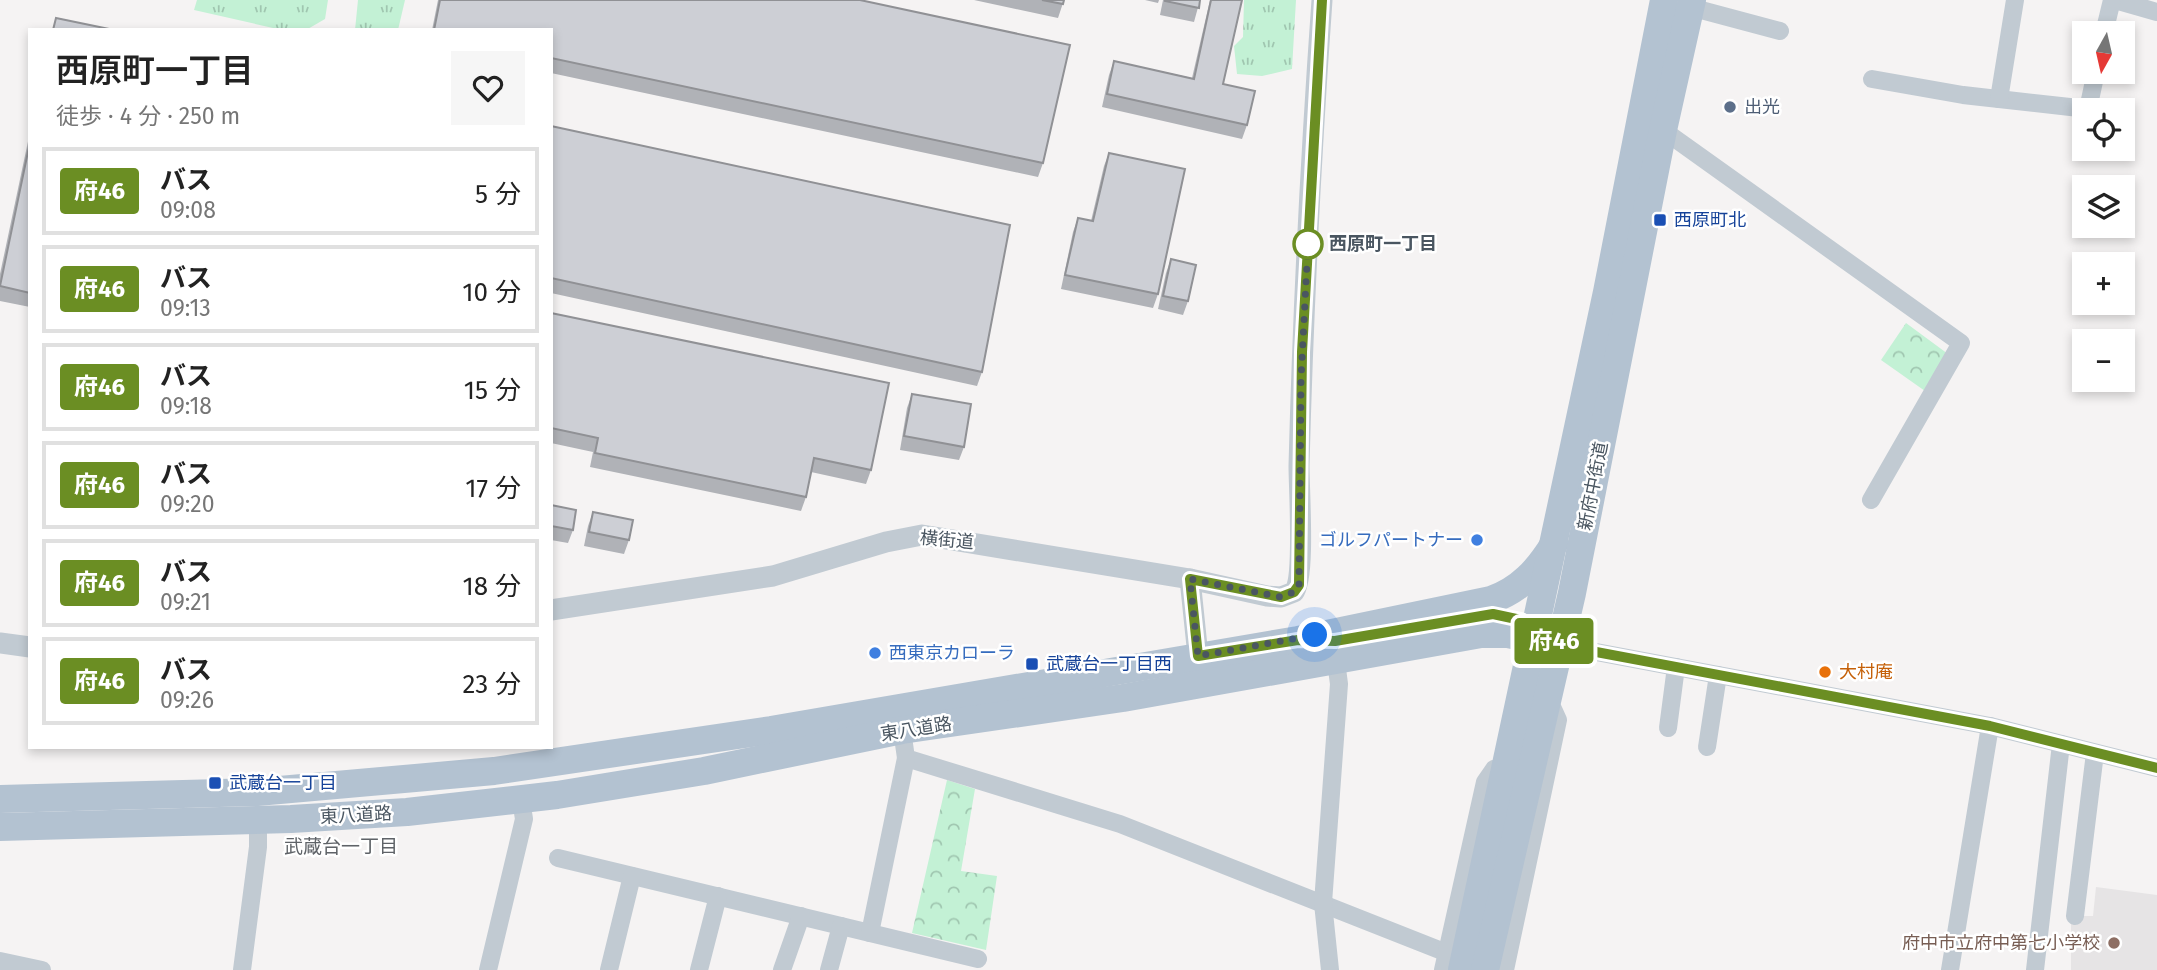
<!DOCTYPE html>
<html lang="ja">
<meta charset="utf-8">
<style>
body{margin:0;font-family:"Fira Sans","Noto Sans JP",sans-serif;background:#f6f6f6;color:#222;height:100vh;display:flex;flex-direction:column;font-size:26px;white-space:nowrap}
*{box-sizing:border-box;margin:0}
p{font-size:23px;color:#767676}
.icon{flex:none;width:38px;height:38px;fill:none;stroke:currentColor;stroke-width:2;stroke-linecap:round;stroke-linejoin:round}
.map{position:relative;flex:1;overflow:hidden}
.sheet{position:absolute;left:28px;top:28px;width:525px;height:721px;display:flex;flex-direction:column;background:#fff;border-radius:0px;box-shadow:0 4px 10px #0003}
.sheet>*{flex:none}
.badge{padding:0 14px;border-radius:5px;font-size:24px;line-height:46px}
.needle{width:46px;rotate:188deg}
.fabs{position:absolute;left:2072px;top:21px;display:grid;gap:14px}
.fabs a{display:grid;place-items:center;width:63px;height:63px;border-radius:0px;background:#fff;box-shadow:0 4px 10px #0003;font-size:35px}
.you{position:absolute;width:35px;height:35px;margin:-18px;border:5px solid #fff;border-radius:50%;background:#1a73e8;box-shadow:0 0 0 10px #1a73e833}
.map>.badge{position:absolute;translate:-50% -50%;box-shadow:0 0 0 4px #fff}
.round{display:grid;place-items:center;flex:none;width:74px;height:74px;border-radius:0px;background:#f6f6f6}
.head{display:flex;align-items:center;justify-content:space-between;height:119px;padding:0 28px}
h1{font-size:33px;font-weight:600;line-height:52px}
ul{padding:0;list-style:none}
li{display:flex;align-items:center;gap:21px;height:88px;margin:0 14px 10px;padding:0 14px;border:4px solid #e0e0e0;border-radius:0px}
li div{flex:1}
li b{display:block;font-size:26px}
li em{font-style:normal}
li .badge{min-width:77px;font-weight:700;text-align:center}
.map>svg:first-child{display:block}
.education{fill:#e6e4e5}
.grass{fill:url(#grass-tufts)}
.forest{fill:url(#forest-crowns)}
.lines{fill:none;stroke-linecap:round;stroke-linejoin:round}
.minor{stroke:#c1cad2;stroke-width:18}
.tertiary{stroke:#c1cad2;stroke-width:21}
.primary{stroke:#b3c2d1;stroke-width:28}
.wall{fill:#b0b2b7}
.building{fill:#cdcfd5;stroke:#909195;stroke-width:2}
.line-casing{stroke:#fff;stroke-width:16}
.line{stroke:#6b8e23;stroke-width:10}
.walk{stroke:#4a5661;stroke-width:7;stroke-dasharray:0 12.6}
.service-dot{fill:#5c6f8a;stroke:#fff;stroke-width:2.5}
.transit-dot{fill:#1a4fb4;stroke:#fff;stroke-width:2.5}
.stop-dot{fill:#fff;stroke:#6b8e23;stroke-width:3.5}
.shop-dot{fill:#3f7fe0;stroke:#fff;stroke-width:2.5}
.food-dot{fill:#e8710a;stroke:#fff;stroke-width:2.5}
.education-dot{fill:#8d6e63;stroke:#fff;stroke-width:2.5}
.labels{text-anchor:middle;dominant-baseline:central;stroke-width:5;stroke-linejoin:round;paint-order:stroke}
.service-label{font-size:18px;fill:#4e5e75;stroke:#fff;text-anchor:start}
.transit-label{font-size:18px;fill:#164399;stroke:#fff;text-anchor:start}
.stop-label{font-size:18px;font-weight:bold;fill:#4a5661;stroke:#fff;text-anchor:start}
.street-label{font-size:18px;fill:#4a5661;stroke:#fff}
.shop-label{font-size:18px;fill:#366cbe;stroke:#fff;text-anchor:end}
.food-label{font-size:18px;fill:#c56008;stroke:#fff;text-anchor:start}
.education-label{font-size:18px;fill:#785e54;stroke:#fff;text-anchor:end}
.neighbourhood-label{font-size:19px;fill:#5f6368;stroke:#fff}
</style>
<div class="map">
<svg width="2157" height="970" viewBox="0 0 2157 970">
<defs>
<pattern id="grass-tufts" width="24" height="20" patternUnits="userSpaceOnUse" patternTransform="scale(1.75)"><rect width="24" height="20" fill="#c3f1d5"/><path d="M3 7l-1-3M5 7V3M7 7l1-3M15 17l-1-3M17 17v-4M19 17l1-3" fill="none" stroke="#a0c6b0"/></pattern>
<pattern id="forest-crowns" width="20" height="18" patternUnits="userSpaceOnUse" patternTransform="scale(1.75)"><rect width="20" height="18" fill="#c3f1d5"/><path d="M2 6a3 3 0 1 1 6 0M12 15a3 3 0 1 1 6 0" fill="none" stroke="#a0c6b0"/></pattern>
</defs>
<rect width="100%" height="100%" fill="#f5f3f3"/>
<path class="education" d="M2096 887 2157 895V970H2071V916H2093Z"/>
<g class="grass">
<path d="M197 0H328L325 19 306 30H282L194 10Z"/>
<path d="M358 0H405L398 30H355Z"/>
<path d="M1244 0H1296L1292 69 1262 76 1237 74 1234 46 1243 37Z"/>
</g>
<g class="forest">
<path d="M1906 323 1948 354 1925 391 1881 360Z"/>
<path d="M947 780 975 789 961 871 997 876 986 950 912 933Z"/>
</g>
<g class="lines">
<g class="minor">
<path d="M2115 0 2157 12"/>
<path d="M1690 7 1780 31"/>
<path d="M2104 33 2112 0"/>
<path d="M1872 79 1963 95 2088 109 2096 72"/>
<path d="M1999 99 2015 0"/>
<path d="M1663 130 1961 343 1871 500"/>
<path d="M1559 645 1990 726 2157 768"/>
<path d="M1668 728 1676 667"/>
<path d="M902 730 906 758 1120 824 1447 953"/>
<path d="M1707 747 1718 675"/>
<path d="M558 858 978 959"/>
<path d="M2075 916 2095 753"/>
<path d="M870 933 906 758"/>
<path d="M0 961 42 970"/>
<path d="M242 970 258 847V820"/>
<path d="M488 970 524 819 521 800"/>
<path d="M609 970 632 876"/>
<path d="M699 970 718 896"/>
<path d="M782 970 801 916"/>
<path d="M829 970 841 926"/>
<path d="M1330 970 1323 903 1339 684 1336 661"/>
<path d="M1443 970 1485 782 1494 769 1506 768"/>
<path d="M1505 970 1558 720 1553 709 1545 705"/>
<path d="M1950 970 1990 726"/>
<path d="M2035 970 2061 744"/>
</g>
<g class="tertiary">
<path d="M1190 579 1198 656"/>
<path d="M551 610 773 576 886 542 922 535 1190 579 1267 596 1281 597 1294 592C1305 578 1299 490 1299 466 1303 311 1311 155 1322 0"/>
<path d="M0 643 30 647"/>
</g>
<g class="primary">
<path d="M0 799 257 792 494 771 771 730 1298 640 1491 600C1520 590 1538 570 1554 544"/>
<path d="M0 827 291 819 407 812 557 795 704 771 902 730 1123 698 1481 634H1508L1559 645"/>
<path d="M1462 970 1607 292 1664 0"/>
<path d="M1485 970 1572 593 1663 130 1692 0"/>
</g>
</g>
<g class="wall">
<path d="M438 0H860L1043 163 1038 177 551 73V30H432Z"/>
<path d="M974 0H1064L1058 18Z"/>
<path d="M1145 0H1159L1158 3Z"/>
<path d="M1163 0H1200L1194 22 1160 15Z"/>
<path d="M1210 0H1242L1223 84 1247 125 1242 139 1102 107 1109 75 1114 61 1192 78Z"/>
<path d="M551 126 982 372 977 386 551 293Z"/>
<path d="M30 132V307L0 301V274Z"/>
<path d="M1109 153 1158 294 1153 308 1061 289 1073 232 1078 218 1091 221 1104 166Z"/>
<path d="M1171 259 1188 301 1183 315 1158 309 1166 273Z"/>
<path d="M551 313 871 470 866 484 811 472 806 497 801 511 590 467 593 452 551 443Z"/>
<path d="M912 394 964 447 959 460 900 450 907 408Z"/>
<path d="M551 505 573 530 568 543 551 540Z"/>
<path d="M593 512 629 540 624 554 584 546 588 526Z"/>
</g>
<g class="building">
<path d="M440 0H860L1070 45 1043 163 551 58V30H434Z"/>
<path d="M1042 0H1064L1063 4Z"/>
<path d="M1165 0H1200L1199 8 1165 1Z"/>
<path d="M1211 0H1242L1223 84 1255 91 1247 125 1107 94 1114 61 1194 79Z"/>
<path d="M56 18 114 30H53Z"/>
<path d="M551 126 1010 225 982 372 551 278Z"/>
<path d="M30 142V293L0 286Z"/>
<path d="M1109 153 1185 169 1158 294 1065 275 1078 218 1093 221Z"/>
<path d="M1171 259 1196 265 1188 301 1163 296Z"/>
<path d="M551 313 889 383 871 470 814 458 806 497 595 453 598 438 551 428Z"/>
<path d="M912 394 971 404 964 447 904 436Z"/>
<path d="M551 505 576 510 573 530 551 526Z"/>
<path d="M593 512 633 520 629 540 589 532Z"/>
</g>
<g class="lines">
<g class="line-casing">
<path id="line" d="M1322 0 1302 352 1299 585 1294 592 1281 597 1190 579 1198 656 1298 640 1335 641 1493 614 1521 620 1559 645 1990 726 2157 768"/>
</g>
<use href="#line" class="line"/>
<path class="walk" d="M1308 244 1301 379 1299 585 1294 592 1281 597 1190 579 1198 656 1315 635"/>
</g>
<circle class="service-dot" cx="1730" cy="107" r="7"/>
<g class="transit-dot">
<rect x="1653" y="213" width="14" height="14" rx="3.5"/>
<rect x="1025" y="657" width="14" height="14" rx="3.5"/>
<rect x="208" y="776" width="14" height="14" rx="3.5"/>
</g>
<circle class="stop-dot" cx="1308" cy="244" r="14"/>
<g class="shop-dot">
<circle cx="1477" cy="540" r="7"/>
<circle cx="875" cy="653" r="7"/>
</g>
<circle class="food-dot" cx="1825" cy="672" r="7"/>
<circle class="education-dot" cx="2114" cy="943" r="7"/>
<g class="labels">
<g class="service-label">
<text x="1744" y="107">出光</text>
</g>
<g class="transit-label">
<text x="1674" y="220">西原町北</text>
<text x="1046" y="664">武蔵台一丁目西</text>
<text x="229" y="783">武蔵台一丁目</text>
</g>
<g class="stop-label">
<text x="1329" y="244">西原町一丁目</text>
</g>
<g class="street-label">
<text transform="translate(1593 486) rotate(-79)">新府中街道</text>
<text transform="translate(947 540) rotate(5)">横街道</text>
<text transform="translate(916 729) rotate(-9)">東八道路</text>
<text transform="translate(356 815) rotate(-3)">東八道路</text>
</g>
<g class="shop-label">
<text x="1463" y="540">ゴルフパートナー</text>
<text x="889" y="653" text-anchor="start">西東京カローラ</text>
</g>
<g class="food-label">
<text x="1839" y="672">大村庵</text>
</g>
<g class="education-label">
<text x="2100" y="943">府中市立府中第七小学校</text>
</g>
<g class="neighbourhood-label">
<text x="341" y="846">武蔵台一丁目</text>
</g>
</g>
</svg>
<div class="fabs">
<a><svg class="needle" viewBox="-14 -14 28 28"><path d="M0-13l5 13h-10z" fill="#e53935"/><path d="M0 13l5-13h-10z" fill="#767676"/></svg></a>
<a><svg class="icon" aria-label="locate" viewBox="0 0 24 24"><circle cx="12" cy="12" r="6"/><path d="M12 2v4M12 18v4M2 12h4M18 12h4"/></svg></a>
<a><svg class="icon" aria-label="layers" viewBox="0 0 24 24"><path d="M12 4l9 5-9 5-9-5zM3 14l9 5 9-5"/></svg></a>
<a>+</a>
<a>−</a>
</div>
<div class="you" style="left:1315px;top:635px"></div>
<b class="badge" style="left:1554px;top:641px;background:#6b8e23;color:#fff">府46</b>
<section class="sheet">
<div class="head"><div><h1>西原町一丁目</h1><p>徒歩 · 4 分 · 250 m</p></div><a class="round"><svg class="icon" aria-label="heart" viewBox="0 0 24 24"><path d="M12 20l-8-8c-3-5 5-10 8-4 3-6 11-1 8 4z"/></svg></a></div>
<ul>
<li><span class="badge" style="background:#6b8e23;color:#fff">府46</span><div><b>バス</b><p>09:08</p></div><em>5 分</em></li>
<li><span class="badge" style="background:#6b8e23;color:#fff">府46</span><div><b>バス</b><p>09:13</p></div><em>10 分</em></li>
<li><span class="badge" style="background:#6b8e23;color:#fff">府46</span><div><b>バス</b><p>09:18</p></div><em>15 分</em></li>
<li><span class="badge" style="background:#6b8e23;color:#fff">府46</span><div><b>バス</b><p>09:20</p></div><em>17 分</em></li>
<li><span class="badge" style="background:#6b8e23;color:#fff">府46</span><div><b>バス</b><p>09:21</p></div><em>18 分</em></li>
<li><span class="badge" style="background:#6b8e23;color:#fff">府46</span><div><b>バス</b><p>09:26</p></div><em>23 分</em></li>
</ul>
</section>
</div>
